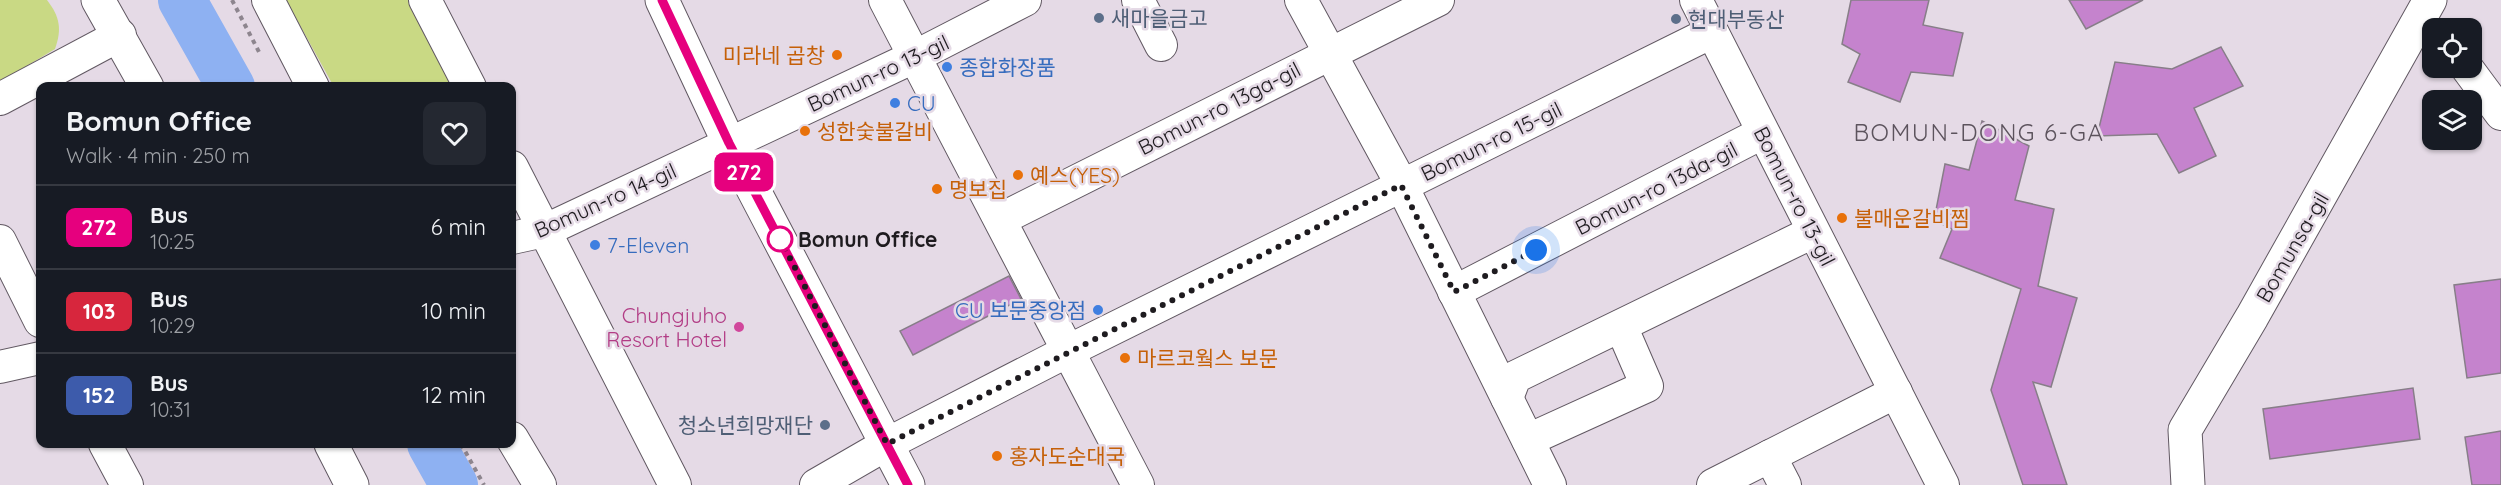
<!DOCTYPE html>
<meta charset="utf-8">
<style>
body{margin:0;font-family:Quicksand,"Noto Sans KR",sans-serif;background:#242831;color:#f1f3f6;height:100vh;display:flex;flex-direction:column;font-size:22px;white-space:nowrap}
*{box-sizing:border-box;margin:0}
p{font-size:20px;color:#9ea1a6}
.icon{flex:none;width:33px;height:33px;fill:none;stroke:currentColor;stroke-width:2;stroke-linecap:round;stroke-linejoin:round}
.map{position:relative;flex:1;overflow:hidden}
.side{position:absolute;left:36px;top:82px;width:480px;height:366px;display:flex;flex-direction:column;background:#171b24;border-radius:12px;box-shadow:0 2px 4px #0004}
.side>*{flex:none}
.badge{padding:0 12px;border-radius:9px;font-size:21px;line-height:39px}
.fabs{position:absolute;left:2422px;top:18px;display:grid;gap:12px}
.fabs a{display:grid;place-items:center;width:60px;height:60px;border-radius:12px;background:#171b24;box-shadow:0 2px 4px #0004;font-size:30px}
.you{position:absolute;width:30px;height:30px;margin:-15px;border:4px solid #fff;border-radius:50%;background:#1a73e8;box-shadow:0 0 0 9px #1a73e833}
.map>.badge{position:absolute;translate:-50% -50%;box-shadow:0 0 0 3px #fff}
.round{display:grid;place-items:center;flex:none;width:63px;height:63px;border-radius:12px;background:#242831}
.headline{display:flex;align-items:center;justify-content:space-between;height:102px;padding:0 30px}
h1{font-size:28px;font-weight:700;line-height:45px}
ul{padding:0;list-style:none}
li{display:flex;align-items:center;gap:18px;height:84px;padding:0 30px;border-top:2px solid #363941}
li div{flex:1}
li b{display:block;font-size:22px}
li em{font-style:normal}
li .badge{min-width:66px;font-weight:700;text-align:center}
.map>svg:first-child{display:block}
.green{fill:#c9d984}
.lines{fill:none;stroke-linecap:round;stroke-linejoin:round}
.river{stroke:#8eb1f2;stroke-width:48}
.building{fill:#c583cd;stroke:#877e88;stroke-width:1.5}
.minor-casing{stroke:#615862;stroke-width:34}
.tertiary-casing{stroke:#615862;stroke-width:35}
.secondary-casing{stroke:#615862;stroke-width:35}
.primary-casing{stroke:#615862;stroke-width:35}
.path{stroke:#8d858e;stroke-width:4;stroke-dasharray:4.5 4.5;stroke-linecap:butt}
.minor{stroke:#fff;stroke-width:32}
.tertiary{stroke:#fff;stroke-width:33}
.secondary{stroke:#fff;stroke-width:33}
.primary{stroke:#fff;stroke-width:33}
.line-casing{stroke:#fff;stroke-width:14}
.line{stroke:#e6007e;stroke-width:9}
.walk{stroke:#1e1b1f;stroke-width:6;stroke-dasharray:0 10.8}
.service-dot{fill:#5c6f8a;stroke:#e5dae6;stroke-width:2}
.food-dot{fill:#e8710a;stroke:#e5dae6;stroke-width:2}
.shop-dot{fill:#3f7fe0;stroke:#e5dae6;stroke-width:2}
.stop-dot{fill:#fff;stroke:#e6007e;stroke-width:3}
.hotel-dot{fill:#d1479c;stroke:#e5dae6;stroke-width:2}
.labels{text-anchor:middle;dominant-baseline:central;stroke-width:5;stroke-linejoin:round;paint-order:stroke}
.service-label{font-size:21px;fill:#4e5e75;stroke:#e5dae6;text-anchor:start}
.food-label{font-size:21px;fill:#c56008;stroke:#e5dae6;text-anchor:start}
.shop-label{font-size:21px;fill:#366cbe;stroke:#e5dae6;text-anchor:start}
.street-label{font-size:21px;fill:#1e1b1f;stroke:#e5dae6}
.stop-label{font-size:21px;font-weight:bold;fill:#1e1b1f;stroke:#e5dae6;text-anchor:start}
.hotel-label{font-size:21px;fill:#b23c85;stroke:#e5dae6;text-anchor:end}
.quarter-label{font-size:24px;letter-spacing:1.5px;fill:#5c535d;stroke:#e5dae6}
</style>
<div class="map">
<svg width="2501" height="485" viewBox="0 0 2501 485">
<rect width="100%" height="100%" fill="#e5dae6"/>
<g class="green">
<path d="M0 0H47C60 17 62 29 55 49L0 82Z"/>
<path d="M286 0H411L456 87H334Z"/>
</g>
<g class="lines">
<g class="river">
<path d="M182 0 231 87"/>
<path d="M431 444 454 485"/>
</g>
</g>
<g class="building">
<path d="M1851 0H1929L1923 25 1963 33 1953 76 1911 72 1900 102 1848 82 1860 54 1842 44Z"/>
<path d="M2069 0H2143L2086 29Z"/>
<path d="M2221 47 2243 86 2194 108 2216 156 2179 173 2157 134 2097 136 2115 62 2172 69Z"/>
<path d="M1982 121 2029 146 2015 200 2054 209 2038 286 2077 298 2051 387 2033 382 2067 485H2023L1991 390 2021 289 1940 258 1952 229 1934 220 1945 164 1969 170Z"/>
<path d="M1009 276 1021 299 913 355 900 331Z"/>
<path d="M2501 279V373L2467 378 2454 285Z"/>
<path d="M2413 388 2420 439 2270 459 2263 409Z"/>
<path d="M2501 431V485H2472L2465 437Z"/>
</g>
<g class="lines">
<g class="minor-casing">
<g id="minor">
<path d="M268 0 313 87"/>
<path d="M425 0 470 87"/>
<path d="M885 0 1138 485"/>
<path d="M1138 0 1161 45"/>
<path d="M1301 0 1397 176 1550 485"/>
<path d="M1696 0 1943 485"/>
<path d="M2467 68 2501 114"/>
<path d="M0 99 120 35"/>
<path d="M512 167 675 485"/>
<path d="M1001 219 1438 0"/>
<path d="M512 238 544 231 916 56 1025 0"/>
<path d="M0 241 40 321"/>
<path d="M1454 292 1762 133"/>
<path d="M0 367 40 358"/>
<path d="M1507 398 1515 377 1813 232"/>
<path d="M512 438 540 485"/>
<path d="M1528 440 1647 386 1621 326"/>
<path d="M105 444 127 485"/>
<path d="M1770 456 1785 485"/>
<path d="M816 485 887 444 1070 350 1710 33"/>
<path d="M1713 485 1896 392"/>
</g>
</g>
<g class="tertiary-casing">
<path id="tertiary" d="M2188 485 2185 430 2252 317 2430 0"/>
</g>
<g class="secondary-casing">
<g id="secondary">
<path d="M98 0 147 87"/>
<path d="M331 444 352 485"/>
</g>
</g>
<g class="primary-casing">
<path id="primary" d="M662 0 729 143 908 485"/>
</g>
<g class="path">
<path d="M232 0 259 52"/>
<path d="M461 444 484 485"/>
</g>
<use href="#minor" class="minor"/>
<use href="#tertiary" class="tertiary"/>
<use href="#secondary" class="secondary"/>
<use href="#primary" class="primary"/>
</g>
<g class="lines">
<g class="line-casing">
<path id="line" d="M662 0 729 143 908 485"/>
</g>
<use href="#line" class="line"/>
<path class="walk" d="M780 239 887 444 1401 185 1454 292 1536 250"/>
</g>
<g class="service-dot">
<circle cx="1099" cy="18" r="6"/>
<circle cx="1676" cy="19" r="6"/>
<circle cx="825" cy="425" r="6"/>
</g>
<g class="food-dot">
<circle cx="837" cy="55" r="6"/>
<circle cx="805" cy="131" r="6"/>
<circle cx="1018" cy="175" r="6"/>
<circle cx="937" cy="189" r="6"/>
<circle cx="1842" cy="218" r="6"/>
<circle cx="1125" cy="358" r="6"/>
<circle cx="997" cy="456" r="6"/>
</g>
<g class="shop-dot">
<circle cx="947" cy="67" r="6"/>
<circle cx="895" cy="103" r="6"/>
<circle cx="595" cy="245" r="6"/>
<circle cx="1098" cy="310" r="6"/>
</g>
<circle class="stop-dot" cx="780" cy="239" r="12"/>
<circle class="hotel-dot" cx="739" cy="327" r="6"/>
<g class="labels">
<g class="service-label">
<text x="1111" y="18">새마을금고</text>
<text x="1688" y="19">현대부동산</text>
<text x="813" y="425" text-anchor="end">청소년희망재단</text>
</g>
<g class="food-label">
<text x="825" y="55" text-anchor="end">미라네 곱창</text>
<text x="817" y="131">성한숯불갈비</text>
<text x="1030" y="175">예스(YES)</text>
<text x="949" y="189">명보집</text>
<text x="1854" y="218">불매운갈비찜</text>
<text x="1137" y="358">마르코웤스 보문</text>
<text x="1009" y="456">홍자도순대국</text>
</g>
<g class="shop-label">
<text x="959" y="67">종합화장품</text>
<text x="907" y="103">CU</text>
<text x="607" y="245">7-Eleven</text>
<text x="1086" y="310" text-anchor="end">CU 보문중앙점</text>
</g>
<g class="street-label">
<text transform="translate(878 73) rotate(-25)">Bomun-ro 13-gil</text>
<text transform="translate(1219 108) rotate(-27)">Bomun-ro 13ga-gil</text>
<text transform="translate(1491 141) rotate(-26)">Bomun-ro 15-gil</text>
<text transform="translate(1656 188) rotate(-27)">Bomun-ro 13da-gil</text>
<text transform="translate(1795 196) rotate(63)">Bomun-ro 13-gil</text>
<text transform="translate(605 200) rotate(-24)">Bomun-ro 14-gil</text>
<text transform="translate(2292 247) rotate(-60)">Bomunsa-gil</text>
</g>
<g class="stop-label">
<text x="798" y="239">Bomun Office</text>
</g>
<g class="hotel-label">
<text x="727" y="315">Chungjuho<tspan x="727" dy="24">Resort Hotel</tspan></text>
</g>
<g class="quarter-label">
<text x="1979" y="132">BOMUN-DONG 6-GA</text>
</g>
</g>
</svg>
<div class="fabs">
<a><svg class="icon" aria-label="locate" viewBox="0 0 24 24"><circle cx="12" cy="12" r="6"/><path d="M12 2v4M12 18v4M2 12h4M18 12h4"/></svg></a>
<a><svg class="icon" aria-label="layers" viewBox="0 0 24 24"><path d="M12 4l9 5-9 5-9-5zM3 14l9 5 9-5"/></svg></a>
</div>
<div class="you" style="left:1536px;top:250px"></div>
<b class="badge" style="left:744px;top:172px;background:#e6007e;color:#fff">272</b>
<section class="side">
<div class="headline"><div><h1>Bomun Office</h1><p>Walk · 4 min · 250 m</p></div><a class="round"><svg class="icon" aria-label="heart" viewBox="0 0 24 24"><path d="M12 20l-8-8c-3-5 5-10 8-4 3-6 11-1 8 4z"/></svg></a></div>
<ul>
<li><span class="badge" style="background:#e6007e;color:#fff">272</span><div><b>Bus</b><p>10:25</p></div><em>6 min</em></li>
<li><span class="badge" style="background:#d7263d;color:#fff">103</span><div><b>Bus</b><p>10:29</p></div><em>10 min</em></li>
<li><span class="badge" style="background:#3d5bab;color:#fff">152</span><div><b>Bus</b><p>10:31</p></div><em>12 min</em></li>
</ul>
</section>
</div>
